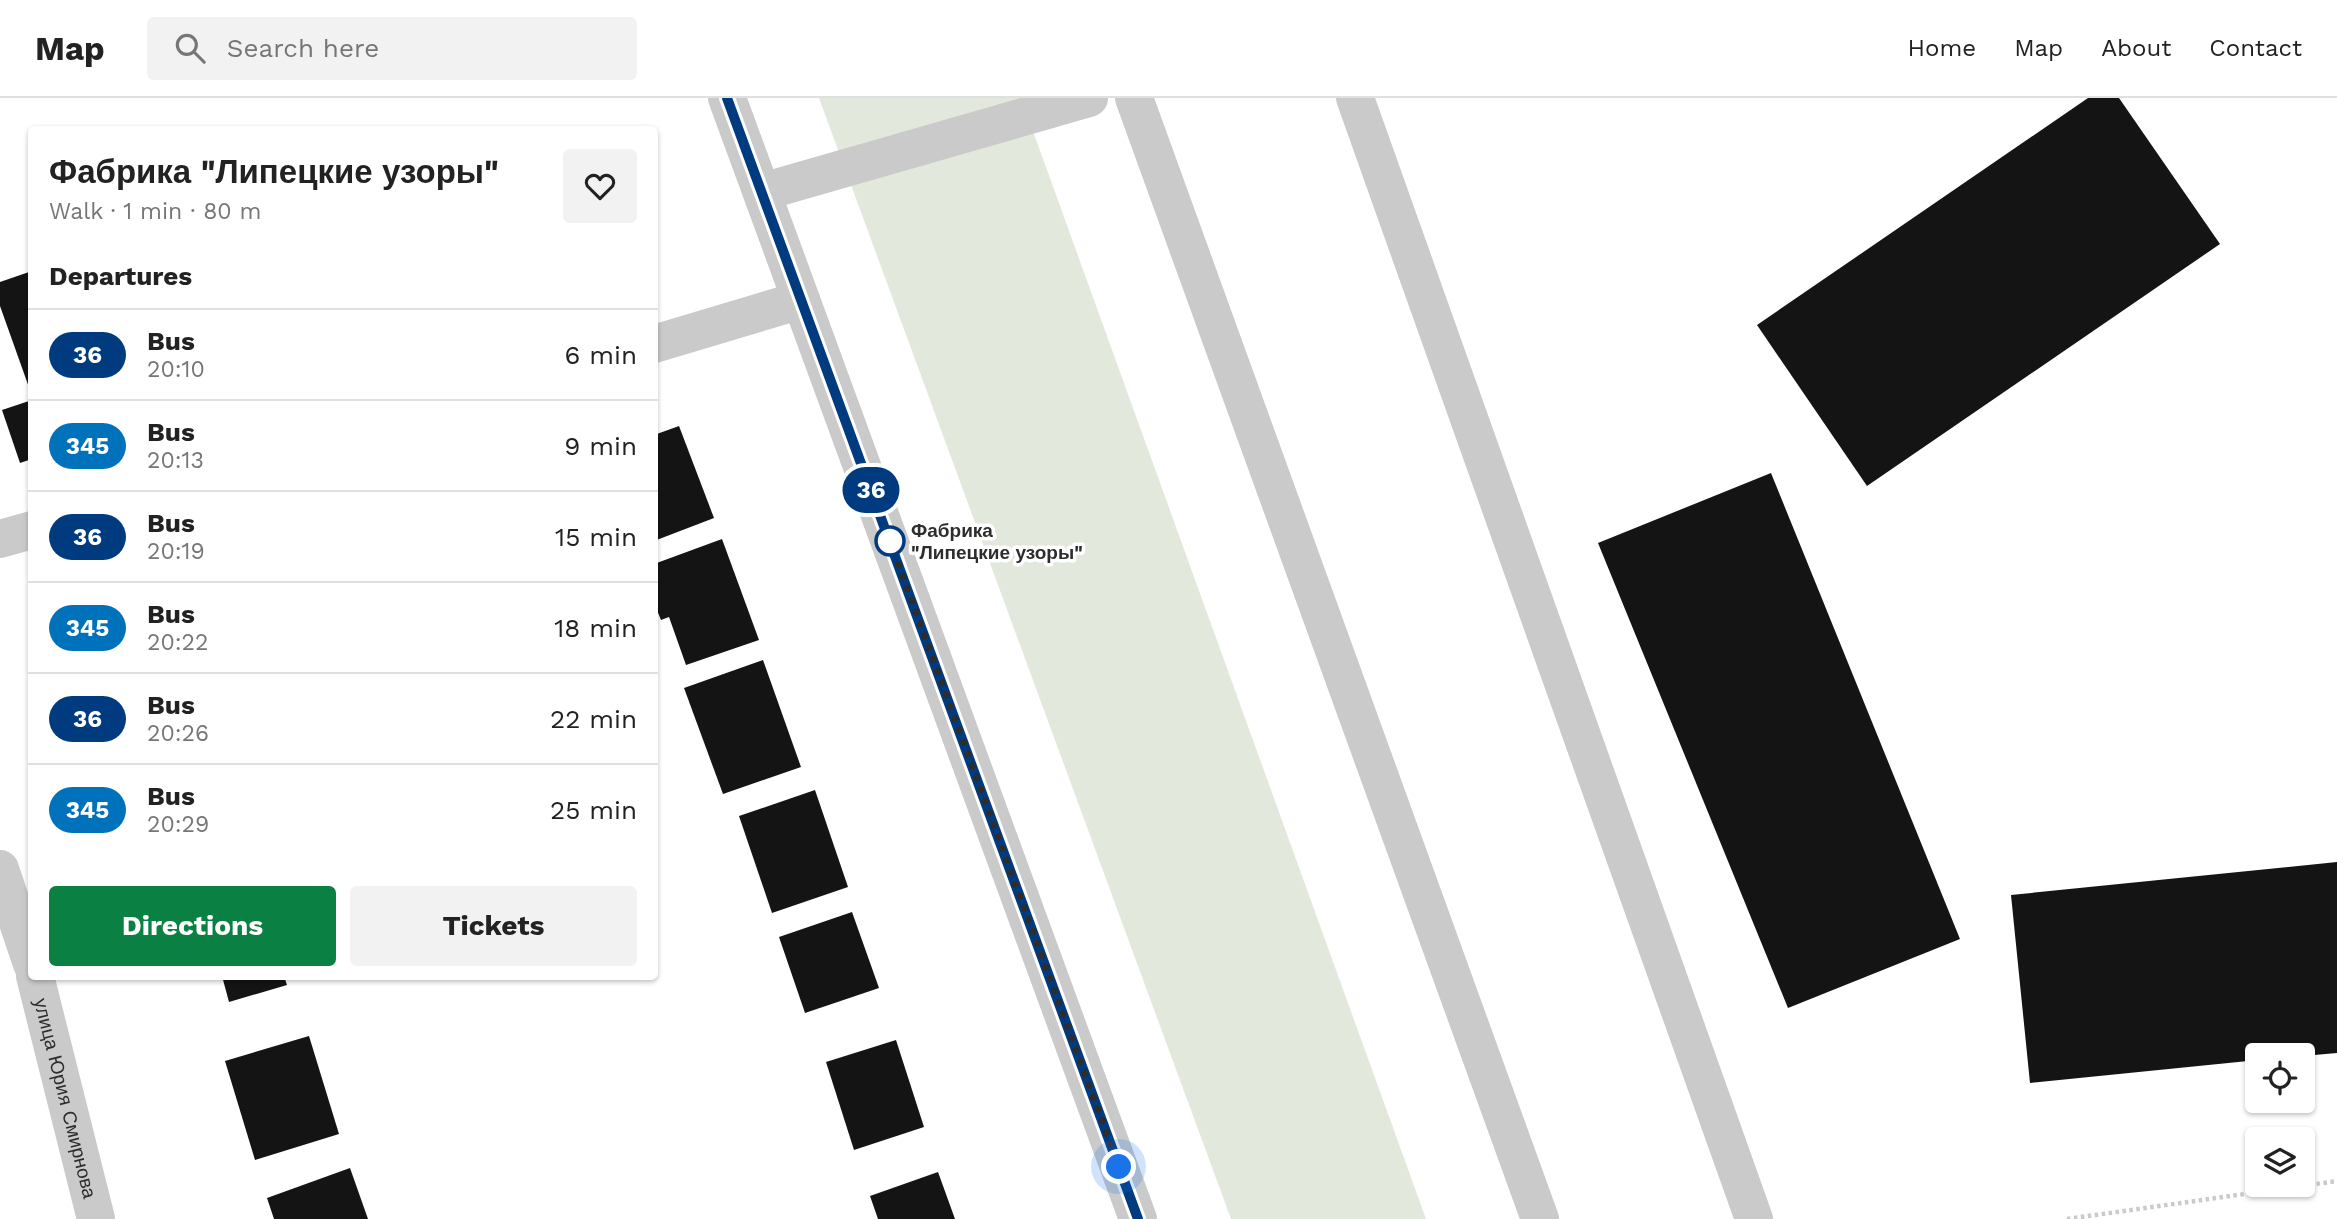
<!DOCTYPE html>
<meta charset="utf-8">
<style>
body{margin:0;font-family:"Work Sans",sans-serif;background:#f2f2f2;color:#222;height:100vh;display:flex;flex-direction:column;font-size:26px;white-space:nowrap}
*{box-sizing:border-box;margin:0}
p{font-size:23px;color:#767676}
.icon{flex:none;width:38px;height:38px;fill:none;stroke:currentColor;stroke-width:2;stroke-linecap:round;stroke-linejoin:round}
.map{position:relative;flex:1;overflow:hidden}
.details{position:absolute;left:28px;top:28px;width:630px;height:854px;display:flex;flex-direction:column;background:#fff;border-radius:7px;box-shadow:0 2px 5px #0004}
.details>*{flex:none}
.badge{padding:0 14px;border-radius:23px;font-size:24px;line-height:46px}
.controls{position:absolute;left:2245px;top:945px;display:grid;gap:14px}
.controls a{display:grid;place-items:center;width:70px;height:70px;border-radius:7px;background:#fff;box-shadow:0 2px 5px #0004;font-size:35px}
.you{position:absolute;width:35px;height:35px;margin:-18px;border:5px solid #fff;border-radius:50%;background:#1a73e8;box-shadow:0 0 0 10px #1a73e833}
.map>.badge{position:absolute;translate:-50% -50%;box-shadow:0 0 0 4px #fff}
h2{padding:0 21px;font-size:26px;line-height:63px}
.round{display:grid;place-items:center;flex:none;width:74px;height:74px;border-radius:7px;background:#f2f2f2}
.head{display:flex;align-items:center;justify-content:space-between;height:119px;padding:0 21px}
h1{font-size:33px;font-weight:700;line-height:52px}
.button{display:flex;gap:14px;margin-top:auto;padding:14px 21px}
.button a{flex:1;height:80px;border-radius:7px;background:#0b8043;color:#fff;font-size:28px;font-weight:700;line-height:80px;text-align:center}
.button a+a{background:#f2f2f2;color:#222}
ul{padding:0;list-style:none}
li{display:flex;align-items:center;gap:21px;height:91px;padding:0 21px;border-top:2px solid #e0e0e0}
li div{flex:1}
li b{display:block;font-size:26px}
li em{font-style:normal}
li .badge{min-width:77px;font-weight:700;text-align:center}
header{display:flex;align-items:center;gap:42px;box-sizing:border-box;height:98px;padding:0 35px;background:#fff;border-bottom:2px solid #e0e0e0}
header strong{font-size:33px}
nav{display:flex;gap:38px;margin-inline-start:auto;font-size:24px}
.search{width:490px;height:63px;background:#f2f2f2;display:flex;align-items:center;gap:18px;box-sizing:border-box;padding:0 24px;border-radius:7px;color:#767676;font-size:26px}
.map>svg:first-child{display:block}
.green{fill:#e2e9dc}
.building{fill:#141414}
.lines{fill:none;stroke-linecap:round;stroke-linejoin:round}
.path{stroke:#cacaca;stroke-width:4.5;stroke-dasharray:3.5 3.5;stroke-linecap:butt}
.minor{stroke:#cacaca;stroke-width:38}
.line-casing{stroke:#fff;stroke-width:16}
.line{stroke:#003b80;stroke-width:10}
.walk{stroke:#2d2d2d;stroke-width:7;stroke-dasharray:0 12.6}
.stop-dot{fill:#fff;stroke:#003b80;stroke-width:3.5}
.labels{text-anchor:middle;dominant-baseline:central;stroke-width:7;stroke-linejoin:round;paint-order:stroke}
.stop-label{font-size:19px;font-weight:bold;fill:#2d2d2d;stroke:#fff;text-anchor:start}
.street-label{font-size:19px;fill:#2d2d2d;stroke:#fff}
</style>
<header>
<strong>Map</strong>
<div class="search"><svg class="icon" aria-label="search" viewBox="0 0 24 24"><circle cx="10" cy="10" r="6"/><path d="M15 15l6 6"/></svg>Search here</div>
<nav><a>Home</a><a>Map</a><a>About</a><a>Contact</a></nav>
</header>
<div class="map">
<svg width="2337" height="1121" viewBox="0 0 2337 1121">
<rect width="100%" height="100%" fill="#fff"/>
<path class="green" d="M819 0H1021L1426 1121H1231Z"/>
<g class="building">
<path d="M2088 0H2119L2220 146 1867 388 1757 227Z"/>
<path d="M32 173V295H31L0 208V184Z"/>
<path d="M32 302V361L20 365 2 312Z"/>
<path d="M679 328 714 420 654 443V337Z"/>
<path d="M1771 375 1960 841 1788 910 1598 445Z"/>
<path d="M722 441 759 542 686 567 669 519 661 522 654 505V466Z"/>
<path d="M763 562 801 669 723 696 684 590Z"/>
<path d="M815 692 848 789 772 815 739 718Z"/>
<path d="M2337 764V955L2303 958 2258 957V962L2030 985 2011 797Z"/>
<path d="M852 814 879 890 805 915 779 839Z"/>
<path d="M222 878H284L287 887 229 904Z"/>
<path d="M309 938 339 1036 255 1062 225 963Z"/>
<path d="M896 942 924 1029 854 1052 826 964Z"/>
<path d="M350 1070 368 1121H274L267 1100Z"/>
<path d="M938 1074 955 1121H878L870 1098Z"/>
</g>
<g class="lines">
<path class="path" d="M2067 1121 2337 1083"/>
<g class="minor">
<path d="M727 0 1138 1121"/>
<path d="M1134 0 1540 1121"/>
<path d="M1355 0 1754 1121"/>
<path d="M762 94 1089 0"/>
<path d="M654 246 801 202"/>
<path d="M0 441 32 432"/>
<path d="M0 771 32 866"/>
<path id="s1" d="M35 878 96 1121"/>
</g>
</g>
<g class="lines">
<g class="line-casing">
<path id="line" d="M727 0 1138 1121"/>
</g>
<use href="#line" class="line"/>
<path class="walk" d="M890 443 1119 1069"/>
</g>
<circle class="stop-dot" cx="890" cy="443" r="14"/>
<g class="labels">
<g class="stop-label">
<text x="911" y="432">Фабрика<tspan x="911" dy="22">"Липецкие узоры"</tspan></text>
</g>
<g class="street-label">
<text stroke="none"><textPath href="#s1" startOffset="126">улица Юрия Смирнова</textPath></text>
</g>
</g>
</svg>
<div class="controls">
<a><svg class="icon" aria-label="locate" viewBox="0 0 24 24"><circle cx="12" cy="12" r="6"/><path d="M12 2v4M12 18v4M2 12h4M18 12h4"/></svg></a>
<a><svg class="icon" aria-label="layers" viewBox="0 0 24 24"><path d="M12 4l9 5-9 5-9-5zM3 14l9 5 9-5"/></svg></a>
</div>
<div class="you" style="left:1119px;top:1069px"></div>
<b class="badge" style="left:871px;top:392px;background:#003b80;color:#fff">36</b>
<section class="details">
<div class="head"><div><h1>Фабрика &quot;Липецкие узоры&quot;</h1><p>Walk · 1 min · 80 m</p></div><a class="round"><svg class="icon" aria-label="heart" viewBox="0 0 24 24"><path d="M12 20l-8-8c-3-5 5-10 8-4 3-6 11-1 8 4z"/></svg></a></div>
<h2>Departures</h2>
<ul>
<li><span class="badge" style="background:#003b80;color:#fff">36</span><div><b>Bus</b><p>20:10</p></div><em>6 min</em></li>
<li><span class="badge" style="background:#0072bc;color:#fff">345</span><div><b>Bus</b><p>20:13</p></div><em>9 min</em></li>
<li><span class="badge" style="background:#003b80;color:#fff">36</span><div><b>Bus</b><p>20:19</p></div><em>15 min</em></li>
<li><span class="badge" style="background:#0072bc;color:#fff">345</span><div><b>Bus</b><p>20:22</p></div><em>18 min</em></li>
<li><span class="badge" style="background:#003b80;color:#fff">36</span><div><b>Bus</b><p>20:26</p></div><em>22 min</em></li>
<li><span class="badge" style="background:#0072bc;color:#fff">345</span><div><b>Bus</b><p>20:29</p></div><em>25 min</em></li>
</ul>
<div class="button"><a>Directions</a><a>Tickets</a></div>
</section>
</div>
